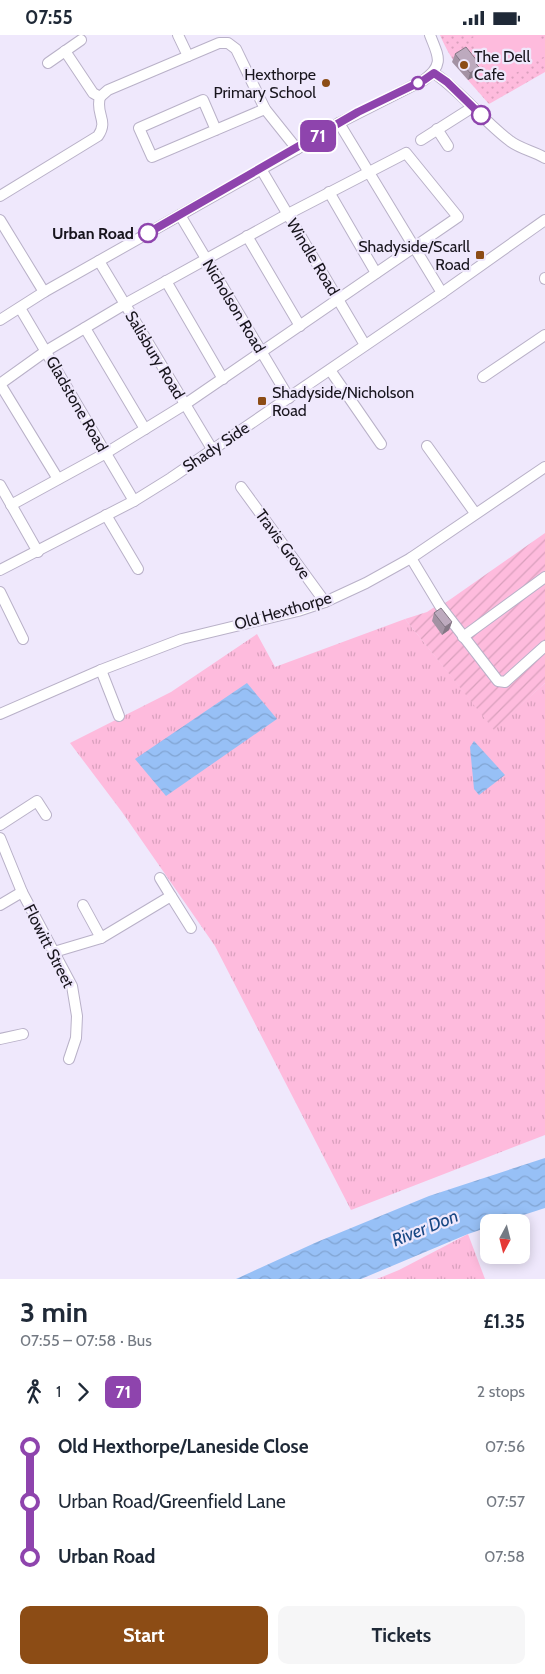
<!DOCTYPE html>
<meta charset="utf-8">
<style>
body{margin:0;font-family:Cabin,sans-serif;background:#f6f6f7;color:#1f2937;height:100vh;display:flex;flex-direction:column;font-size:19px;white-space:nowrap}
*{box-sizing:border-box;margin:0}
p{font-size:16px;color:#747a83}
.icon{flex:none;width:28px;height:28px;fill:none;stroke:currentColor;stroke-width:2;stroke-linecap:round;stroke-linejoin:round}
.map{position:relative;height:1244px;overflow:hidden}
.panel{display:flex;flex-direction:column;background:#fff;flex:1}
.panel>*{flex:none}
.badge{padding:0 10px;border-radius:8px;font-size:18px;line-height:32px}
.needle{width:32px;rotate:187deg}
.controls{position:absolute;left:480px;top:1179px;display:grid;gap:10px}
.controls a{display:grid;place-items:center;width:50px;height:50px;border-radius:10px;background:#fff;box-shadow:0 2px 12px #0003;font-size:25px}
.map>.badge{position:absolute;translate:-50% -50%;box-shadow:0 0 0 2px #fff}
.legs{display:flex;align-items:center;gap:8px;height:55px;padding:0 20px;font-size:16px}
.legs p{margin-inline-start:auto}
.summary{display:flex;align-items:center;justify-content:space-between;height:85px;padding:0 20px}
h1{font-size:28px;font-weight:800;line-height:38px}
.action{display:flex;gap:10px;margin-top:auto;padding:10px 20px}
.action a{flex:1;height:58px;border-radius:10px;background:#8c4c15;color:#fff;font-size:20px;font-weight:800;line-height:58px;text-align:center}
.action a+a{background:#f6f6f7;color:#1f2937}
ul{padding:0 20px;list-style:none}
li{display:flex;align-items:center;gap:18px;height:55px;font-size:19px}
li i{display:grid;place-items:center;width:8px;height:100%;margin:0 6px;background:currentColor}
li i::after{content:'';width:12px;height:12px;margin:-6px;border:4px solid;border-radius:50%;background:#fff}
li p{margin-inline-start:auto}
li:first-child i{background:linear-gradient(#0000 50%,currentColor 0)}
li:last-child i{background:linear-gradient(currentColor 50%,#0000 0)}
.status{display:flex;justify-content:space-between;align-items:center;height:35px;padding:0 25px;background:#fff;direction:ltr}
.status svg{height:14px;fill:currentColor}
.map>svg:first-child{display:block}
.grass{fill:url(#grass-tufts)}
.park{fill:url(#park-dots)}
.garden{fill:url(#garden-furrows)}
.pitch{fill:#febbdd}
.water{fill:url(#water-waves)}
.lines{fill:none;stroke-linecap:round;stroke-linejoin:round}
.minor-casing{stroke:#b9b1c8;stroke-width:12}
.minor{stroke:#fff;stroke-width:10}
.wall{fill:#a392a3}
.shaded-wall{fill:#847785}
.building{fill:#bdaabe;stroke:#847785}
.line-1-casing{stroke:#fff;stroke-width:11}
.line-1{stroke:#8e44ad;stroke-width:8}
.poi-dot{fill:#8c4c15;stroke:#efe8fc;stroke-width:2}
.stop-1-dot{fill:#fff;stroke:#8e44ad;stroke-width:2.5}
.labels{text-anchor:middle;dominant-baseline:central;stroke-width:4.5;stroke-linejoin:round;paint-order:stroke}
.poi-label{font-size:16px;fill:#18151d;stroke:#efe8fc;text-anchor:start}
.stop-label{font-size:16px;font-weight:bold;fill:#18151d;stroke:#efe8fc;text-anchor:end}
.street-label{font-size:16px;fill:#18151d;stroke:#efe8fc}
.water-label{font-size:18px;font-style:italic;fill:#174783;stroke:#efe8fc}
</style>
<div class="status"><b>07:55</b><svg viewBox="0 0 49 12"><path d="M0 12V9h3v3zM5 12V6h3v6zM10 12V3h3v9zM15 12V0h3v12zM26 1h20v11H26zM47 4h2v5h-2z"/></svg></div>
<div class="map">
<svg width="545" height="1244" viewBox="0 0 545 1244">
<defs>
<pattern id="grass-tufts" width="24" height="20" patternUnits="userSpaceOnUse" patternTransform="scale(1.25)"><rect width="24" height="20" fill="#febbdd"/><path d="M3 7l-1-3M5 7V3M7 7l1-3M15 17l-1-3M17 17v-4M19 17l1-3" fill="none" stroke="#d9a0bd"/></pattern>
<pattern id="park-dots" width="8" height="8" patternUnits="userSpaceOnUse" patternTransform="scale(1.25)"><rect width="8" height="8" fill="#febbdd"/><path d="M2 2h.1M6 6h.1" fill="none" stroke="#d9a0bd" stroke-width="1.8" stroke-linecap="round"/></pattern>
<pattern id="garden-furrows" width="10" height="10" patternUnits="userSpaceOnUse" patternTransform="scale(1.25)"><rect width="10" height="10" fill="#febbdd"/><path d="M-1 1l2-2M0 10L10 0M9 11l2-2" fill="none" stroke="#d9a0bd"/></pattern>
<pattern id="water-waves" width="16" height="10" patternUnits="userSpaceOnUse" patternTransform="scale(1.25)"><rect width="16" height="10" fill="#97c0f6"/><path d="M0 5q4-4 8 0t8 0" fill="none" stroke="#81a4d2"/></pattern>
</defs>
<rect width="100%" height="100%" fill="#efe8fc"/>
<g class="grass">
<path d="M405 584 494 694 545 648V1100L351 1175 215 911 122 777 70 708 171 657 257 599 275 632Z"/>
<path d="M468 1199 485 1244H377L399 1235Z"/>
</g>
<path class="park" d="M440 0H545V37L489 69C469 46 452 29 440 0Z"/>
<path class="garden" d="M545 498V648L494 695 405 584 427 577 436 571 438 573Z"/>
<path class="pitch" d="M477 0H538L545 11V21L500 47 471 4Z"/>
<g class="water">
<path d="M247 648 277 684 166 761 135 724Z"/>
<path d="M474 706 505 740 479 760 474 754 470 712Z"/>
<path d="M545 1123V1173L502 1187 489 1188V1192L468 1199 361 1244H236L317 1207 429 1161Z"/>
</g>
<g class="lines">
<g class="minor-casing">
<g id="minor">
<path d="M178 0 188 21"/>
<path d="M48 28 81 5"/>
<path d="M434 38C462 57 482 85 510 106 520 114 534 116 545 123"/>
<path d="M100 62 108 55 219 8H228L236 14 265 74 297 114"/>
<path d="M339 88 442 258"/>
<path d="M437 94 448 111"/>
<path d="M216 95 203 65 139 93 152 122 265 74"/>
<path d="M421 105 473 72"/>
<path d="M261 134 365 310"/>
<path d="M329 157 376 238"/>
<path d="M0 161 98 101C109 85 95 80 100 62L93 58 65 16"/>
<path d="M180 180 289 363"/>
<path d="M0 185 44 257"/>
<path d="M247 201 300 291"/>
<path d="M99 226 212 414"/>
<path d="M545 243V244"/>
<path d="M166 246 223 344"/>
<path d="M20 273 134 466"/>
<path d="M0 285 44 257 297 114 339 88 424 45C445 29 438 21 430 0"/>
<path d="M85 293 145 394"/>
<path d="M330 335 381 409"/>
<path d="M483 342 545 300"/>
<path d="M0 349 46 316 125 269 288 179 406 118 458 182 184 370 106 418 11 470"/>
<path d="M0 349 58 444"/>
<path d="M427 411 475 478"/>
<path d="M0 450 38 517"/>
<path d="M241 452 325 567"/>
<path d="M106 480 138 534"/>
<path d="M411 523 440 571 498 646 505 647 545 611"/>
<path d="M0 535 134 466 171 443 442 258 545 185"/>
<path d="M0 557 23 604"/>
<path d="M463 602 545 542"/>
<path d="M101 635 119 681"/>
<path d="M0 679 101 635 182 604 298 576 325 567 366 548 411 523 545 432"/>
<path d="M0 790 37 766 46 780"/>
<path d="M0 803 22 857 72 951 77 981 76 1003 69 1024"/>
<path d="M160 843 171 861"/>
<path d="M0 870 22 857"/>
<path d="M83 870 101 903"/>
<path d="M54 917 101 903 171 861 191 893"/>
<path d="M0 1004 23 999"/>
</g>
</g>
<use href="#minor" class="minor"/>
</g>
<g class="wall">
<path d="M455 19 478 27 477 30V40L468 45 452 27Z"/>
<path d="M434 578 452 587 449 595 442 600 432 586Z"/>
</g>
<g class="shaded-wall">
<path d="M478 27 476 34 479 32 477 40 468 45 470 38 476 29Z"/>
<path d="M452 587 449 595 442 600 445 592Z"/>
</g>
<g class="building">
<path d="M466 12 478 27 476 29 479 32 470 38 455 19Z"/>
<path d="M441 573 452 587 445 592 434 578Z"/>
</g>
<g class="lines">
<g class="line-1-casing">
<path id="line-1" d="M148 198 358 77 424 45 434 38 447 47 481 80"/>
</g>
<use href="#line-1" class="line-1"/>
</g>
<g class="poi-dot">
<circle cx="464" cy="30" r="5"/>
<circle cx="326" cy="48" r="5"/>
<rect x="475" y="215" width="10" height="10" rx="2.5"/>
<rect x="257" y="361" width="10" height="10" rx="2.5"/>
</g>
<g class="stop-1-dot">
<circle cx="418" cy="48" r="6"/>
<circle cx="481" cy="80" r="9"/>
<circle cx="148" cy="198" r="9"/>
</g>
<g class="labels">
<g class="poi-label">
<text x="474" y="21">The Dell<tspan x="474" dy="18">Cafe</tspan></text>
<text x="316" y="39" text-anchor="end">Hexthorpe<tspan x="316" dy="18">Primary School</tspan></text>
<text x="470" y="211" text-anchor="end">Shadyside/Scarll<tspan x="470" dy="18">Road</tspan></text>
<text x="272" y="357">Shadyside/Nicholson<tspan x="272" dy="18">Road</tspan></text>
</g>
<g class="stop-label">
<text x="134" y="198">Urban Road</text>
</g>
<g class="street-label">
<text transform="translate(313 222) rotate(59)">Windle Road</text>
<text transform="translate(234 271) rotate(59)">Nicholson Road</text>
<text transform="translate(155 320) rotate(59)">Salisbury Road</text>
<text transform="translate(77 369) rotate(60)">Gladstone Road</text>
<text transform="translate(216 412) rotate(-34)">Shady Side</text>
<text transform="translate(283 509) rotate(54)">Travis Grove</text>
<text transform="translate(283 576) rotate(-16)">Old Hexthorpe</text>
<text transform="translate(49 911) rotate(63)">Flowitt Street</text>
</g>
<g class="water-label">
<text transform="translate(425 1193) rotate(-22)">River Don</text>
</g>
</g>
</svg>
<div class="controls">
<a><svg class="needle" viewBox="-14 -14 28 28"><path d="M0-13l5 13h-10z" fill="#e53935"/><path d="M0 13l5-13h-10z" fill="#747a83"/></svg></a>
</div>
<b class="badge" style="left:318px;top:101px;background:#8e44ad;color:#fff">71</b>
</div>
<section class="panel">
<div class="summary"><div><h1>3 min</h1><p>07:55 – 07:58 · Bus</p></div><b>£1.35</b></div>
<div class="legs"><svg class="icon" aria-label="walk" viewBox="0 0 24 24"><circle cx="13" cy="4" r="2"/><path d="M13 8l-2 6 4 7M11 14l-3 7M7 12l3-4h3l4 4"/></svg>1<svg class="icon" aria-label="forward" viewBox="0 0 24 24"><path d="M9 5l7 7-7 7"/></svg><b class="badge" style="background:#8e44ad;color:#fff">71</b><p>2 stops</p></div>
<ul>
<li><i style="color:#8e44ad"></i><b>Old Hexthorpe/Laneside Close</b><p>07:56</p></li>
<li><i style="color:#8e44ad"></i><span>Urban Road/Greenfield Lane</span><p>07:57</p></li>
<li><i style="color:#8e44ad"></i><b>Urban Road</b><p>07:58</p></li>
</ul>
<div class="action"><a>Start</a><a>Tickets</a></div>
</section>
